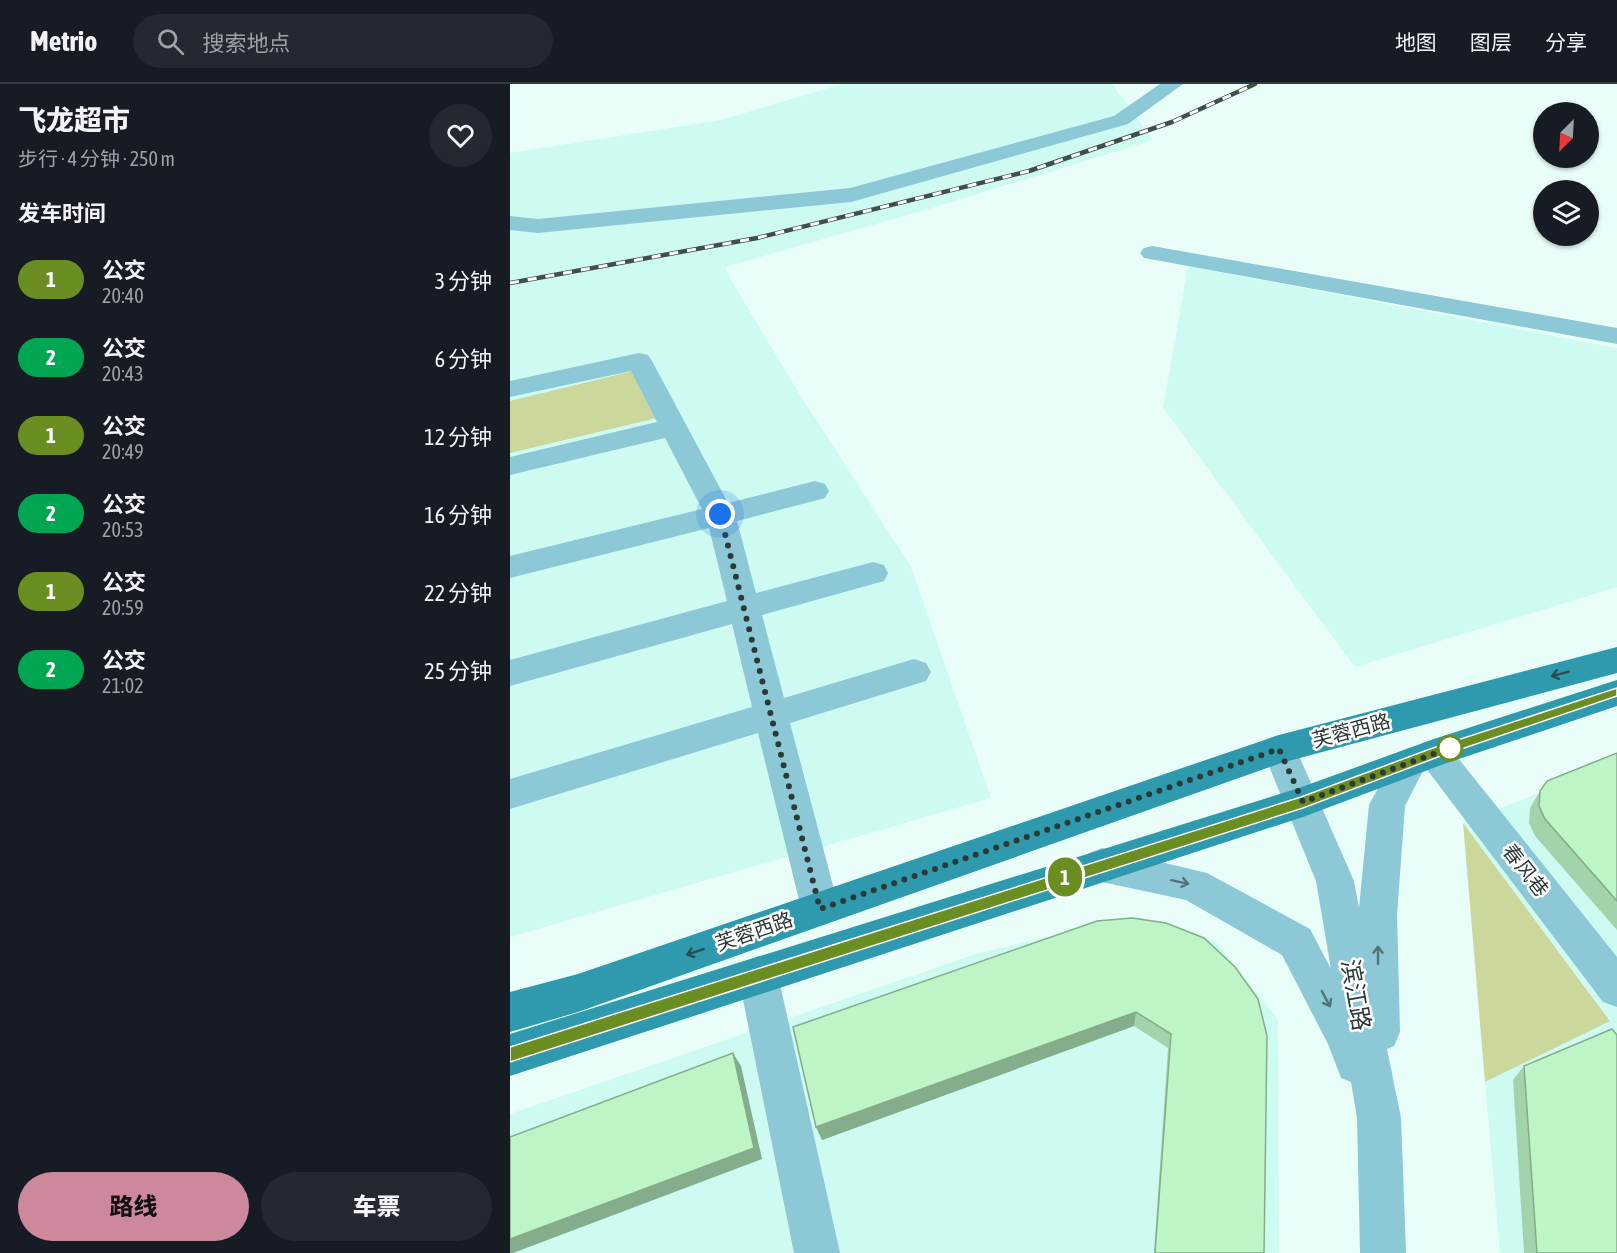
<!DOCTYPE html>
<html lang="zh">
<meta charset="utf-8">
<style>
body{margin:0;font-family:"Asap Condensed","Noto Sans SC",sans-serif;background:#242831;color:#f1f3f6;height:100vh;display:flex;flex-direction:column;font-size:22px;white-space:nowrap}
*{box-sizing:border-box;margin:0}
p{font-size:20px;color:#9ea1a6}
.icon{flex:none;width:33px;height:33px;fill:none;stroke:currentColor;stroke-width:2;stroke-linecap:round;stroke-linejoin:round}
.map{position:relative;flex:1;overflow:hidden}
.side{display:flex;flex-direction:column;background:#171b24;width:510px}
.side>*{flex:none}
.badge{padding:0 12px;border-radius:20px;font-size:21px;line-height:39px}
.needle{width:39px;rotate:204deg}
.controls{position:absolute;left:1023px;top:18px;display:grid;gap:12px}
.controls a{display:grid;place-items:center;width:66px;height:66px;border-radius:50%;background:#171b24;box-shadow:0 2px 4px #0004;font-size:30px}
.you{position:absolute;width:30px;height:30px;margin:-15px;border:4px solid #fff;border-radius:50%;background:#1a73e8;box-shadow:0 0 0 9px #1a73e833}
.map>.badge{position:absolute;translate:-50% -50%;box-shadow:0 0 0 3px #fff}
h2{padding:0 18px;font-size:22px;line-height:54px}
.round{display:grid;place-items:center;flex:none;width:63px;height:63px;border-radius:32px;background:#242831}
.overview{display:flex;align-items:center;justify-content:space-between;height:102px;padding:0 18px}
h1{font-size:28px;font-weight:800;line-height:45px}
.cta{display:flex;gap:12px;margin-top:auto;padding:12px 18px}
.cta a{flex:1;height:69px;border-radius:36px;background:#ce889c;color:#111;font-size:24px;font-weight:800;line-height:69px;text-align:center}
.cta a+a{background:#242831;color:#f1f3f6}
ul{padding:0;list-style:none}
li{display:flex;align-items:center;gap:18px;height:78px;padding:0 18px}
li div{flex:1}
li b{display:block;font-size:22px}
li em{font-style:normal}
li .badge{min-width:66px;font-weight:700;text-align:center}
header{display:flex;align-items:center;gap:36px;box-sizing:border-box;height:84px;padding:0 30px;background:#171b24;border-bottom:2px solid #363941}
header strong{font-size:28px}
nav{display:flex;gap:33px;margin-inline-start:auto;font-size:21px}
.search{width:420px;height:54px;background:#242831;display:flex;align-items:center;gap:15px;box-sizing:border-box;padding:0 21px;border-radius:33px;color:#9ea1a6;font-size:22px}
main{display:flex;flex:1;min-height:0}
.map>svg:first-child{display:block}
.built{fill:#cdfaf1}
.green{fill:#ccd79c}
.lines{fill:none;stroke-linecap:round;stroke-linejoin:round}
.minor{fill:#8cc8d6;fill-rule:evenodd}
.major{fill:#2f99ae;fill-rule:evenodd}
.rail-casing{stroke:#404f4b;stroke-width:4.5}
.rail{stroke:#fff;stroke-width:3;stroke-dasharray:9;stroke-linecap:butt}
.wall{fill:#a3d3aa}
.shaded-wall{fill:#85ac8b}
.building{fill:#bef5c6;stroke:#85ac8b;stroke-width:1.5}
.oneway{stroke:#2d4d4f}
.oneway2{stroke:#527377}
.line{fill:#6b8e23;stroke:#fff;stroke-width:1.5}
.walk{stroke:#2c3a37;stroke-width:6;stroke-dasharray:0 10.8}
.stop-dot{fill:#fff;stroke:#6b8e23;stroke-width:3}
.labels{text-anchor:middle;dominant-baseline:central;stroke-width:5;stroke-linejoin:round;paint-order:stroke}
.street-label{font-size:20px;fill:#2c3a37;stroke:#fff}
.near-street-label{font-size:24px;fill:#2c3a37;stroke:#fff}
</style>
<header>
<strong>Metrio</strong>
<div class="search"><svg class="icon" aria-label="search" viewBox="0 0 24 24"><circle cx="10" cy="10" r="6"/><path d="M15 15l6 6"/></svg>搜索地点</div>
<nav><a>地图</a><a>图层</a><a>分享</a></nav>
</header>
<main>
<section class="side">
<div class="overview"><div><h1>飞龙超市</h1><p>步行 · 4 分钟 · 250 m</p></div><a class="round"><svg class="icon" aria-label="heart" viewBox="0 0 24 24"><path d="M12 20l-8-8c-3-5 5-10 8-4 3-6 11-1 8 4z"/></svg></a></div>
<h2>发车时间</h2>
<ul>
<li><span class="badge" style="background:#6b8e23;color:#fff">1</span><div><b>公交</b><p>20:40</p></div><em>3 分钟</em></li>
<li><span class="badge" style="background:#00a651;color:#fff">2</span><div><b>公交</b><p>20:43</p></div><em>6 分钟</em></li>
<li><span class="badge" style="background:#6b8e23;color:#fff">1</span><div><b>公交</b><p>20:49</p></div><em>12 分钟</em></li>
<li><span class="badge" style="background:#00a651;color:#fff">2</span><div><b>公交</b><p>20:53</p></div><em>16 分钟</em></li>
<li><span class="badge" style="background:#6b8e23;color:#fff">1</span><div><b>公交</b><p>20:59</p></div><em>22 分钟</em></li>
<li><span class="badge" style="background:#00a651;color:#fff">2</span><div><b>公交</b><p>21:02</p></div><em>25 分钟</em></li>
</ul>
<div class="cta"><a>路线</a><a>车票</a></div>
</section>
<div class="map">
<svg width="1107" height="1169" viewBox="0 0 1107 1169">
<rect width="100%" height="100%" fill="#e9fef9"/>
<g class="built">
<path d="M332 0H602L643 56 419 125 215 183 222 198 290 311 401 483 481 714 0 853V69L211 36Z"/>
<path d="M678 182 1107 264V503L845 583 653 324Z"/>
<path d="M1107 678V1169H990L975 998 1100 936 953 739Z"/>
<path d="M624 832 706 858 768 935 769 1169H0V1030L466 870Z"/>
</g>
<g class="green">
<path d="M127 286 147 334 0 369V317Z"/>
<path d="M953 739 1100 937 975 998Z"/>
</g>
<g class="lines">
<g class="minor">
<path d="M650 0H673L618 40 341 118 28 149 0 146V132L28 135 340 104 604 32Z"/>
<path d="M642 162 1107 244V260L634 174 630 169 634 164Z"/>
<path d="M129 269 138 271 142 277 218 419 305 397 315 400 319 407 315 414 227 437 246 509 363 478 374 481 378 489 374 497 252 531 274 614 404 575 416 579 421 588 416 597 280 639 329 824 324 836 310 841 296 836 291 824 248 649 0 725V695L242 623 222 540 0 602V576L217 517 199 444 0 494V472L192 425 155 354 0 391V373L147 338 121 287 0 313V297Z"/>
<path d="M769 651 781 655 786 665 844 797 849 824 859 721 887 669 899 664 907 667 912 659 924 655 936 659 1107 873V923L1093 918 915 683 895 722 887 831 890 948 884 962 877 965 891 1034 896 1169H850L847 1034 841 998 831 994 818 960 772 871 676 816 592 798 579 793 573 781 579 769 592 764 697 789 800 845 821 885 806 797 752 665 757 655Z"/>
<path d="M248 872 262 878 268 891 330 1169H284L228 891 234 878Z"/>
</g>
<g class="major">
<path d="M1107 563V589L771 679 68 928 0 948V908L68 890 769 651Z"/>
<path d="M1107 596V622L934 680 793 733 0 992V950L789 704 924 655Z"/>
</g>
<g class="rail-casing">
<path id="rail" d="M0 199 247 154 519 87 662 38 745 0"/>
</g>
<use href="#rail" class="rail"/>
</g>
<g class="wall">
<path d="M1107 669V846L1025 752 1019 739 1020 724 1030 707Z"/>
<path d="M622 834 754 1169H644L658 964 624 942 312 1056 306 1043Z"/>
<path d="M1014 982 1107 1169H1014L1003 996Z"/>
</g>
<g class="shaded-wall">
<path d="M626 928 624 942 312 1056 306 1043Z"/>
<path d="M223 969 231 982 252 1075 3 1169H0V1155Z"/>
</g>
<g class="building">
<path d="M1107 669V817L1035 735 1029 722 1030 707 1037 697Z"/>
<path d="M622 834 656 839 694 854 725 883 748 915 757 952 754 1169H645L661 950 626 928 306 1043 283 943 587 837Z"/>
<path d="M1102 945 1107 951V1169H1027L1014 982Z"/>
<path d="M223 969 244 1064 0 1155V1053Z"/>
</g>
<defs><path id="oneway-shaft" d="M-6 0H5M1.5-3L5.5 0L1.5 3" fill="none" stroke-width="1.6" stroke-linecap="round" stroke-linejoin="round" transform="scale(1.5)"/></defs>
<g class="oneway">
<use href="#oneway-shaft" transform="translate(1050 590) rotate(165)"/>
<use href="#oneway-shaft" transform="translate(185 868) rotate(161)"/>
</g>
<g class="oneway2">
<use href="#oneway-shaft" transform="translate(670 798) rotate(12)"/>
<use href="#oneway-shaft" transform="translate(868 871) rotate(-90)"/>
<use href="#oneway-shaft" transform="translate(816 915) rotate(62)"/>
</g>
<path class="line" d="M1107 604V612L928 673 793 724 0 978V963L791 713 920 665Z"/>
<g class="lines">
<path class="walk" d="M210 430 310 825 769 665 793 718 945 662 940 664"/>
</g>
<circle class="stop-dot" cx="940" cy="664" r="12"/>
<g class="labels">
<g class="street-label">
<text transform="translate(841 646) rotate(-15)">芙蓉西路</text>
<text transform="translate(1016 786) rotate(52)">春风巷</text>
<text transform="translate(244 847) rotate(-19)">芙蓉西路</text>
</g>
<g class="near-street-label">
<text transform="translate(846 911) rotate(80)">滨江路</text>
</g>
</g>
</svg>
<div class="controls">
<a><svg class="needle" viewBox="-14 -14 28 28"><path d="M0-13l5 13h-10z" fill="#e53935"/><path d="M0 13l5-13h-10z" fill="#9ea1a6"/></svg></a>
<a><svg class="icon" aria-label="layers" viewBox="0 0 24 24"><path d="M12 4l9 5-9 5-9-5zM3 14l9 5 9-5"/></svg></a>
</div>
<div class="you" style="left:210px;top:430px"></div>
<b class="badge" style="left:555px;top:793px;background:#6b8e23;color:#fff">1</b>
</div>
</main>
